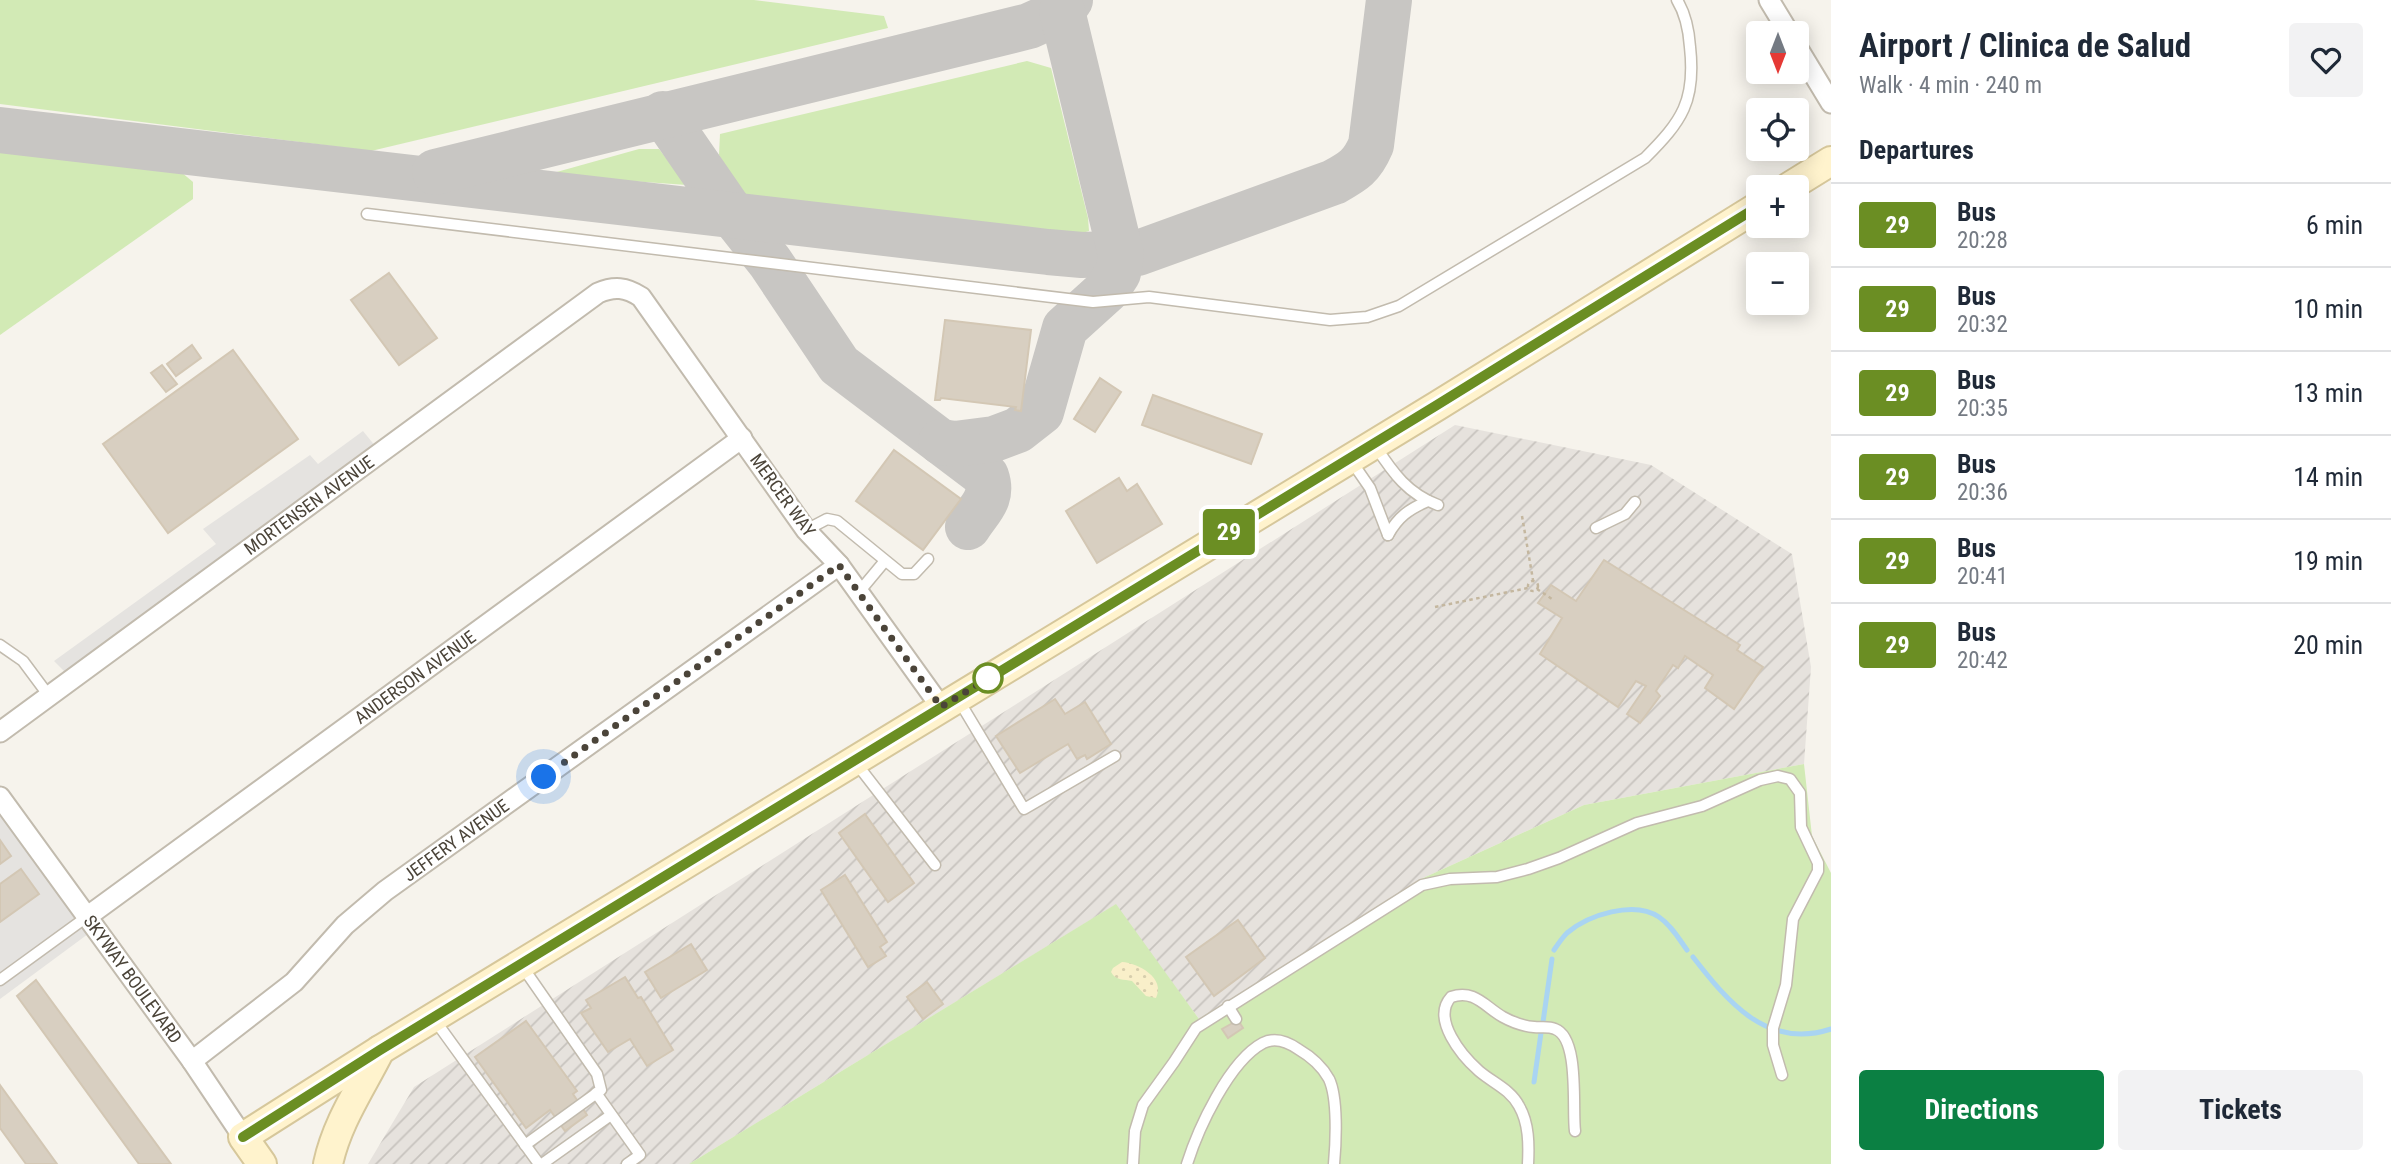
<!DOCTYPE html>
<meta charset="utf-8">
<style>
body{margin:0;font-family:"Roboto Condensed",sans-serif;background:#f2f2f3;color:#1f2937;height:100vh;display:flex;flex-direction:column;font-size:26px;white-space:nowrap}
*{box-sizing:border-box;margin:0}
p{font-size:23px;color:#747a83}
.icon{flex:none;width:38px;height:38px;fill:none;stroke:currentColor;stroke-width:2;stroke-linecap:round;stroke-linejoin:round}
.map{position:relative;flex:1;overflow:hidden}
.panel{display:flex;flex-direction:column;background:#fff;width:560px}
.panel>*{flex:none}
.badge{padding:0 14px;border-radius:5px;font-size:24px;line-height:46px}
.needle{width:46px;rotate:180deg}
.fabs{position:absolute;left:1746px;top:21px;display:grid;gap:14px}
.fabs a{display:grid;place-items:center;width:63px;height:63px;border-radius:7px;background:#fff;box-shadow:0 4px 18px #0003;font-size:35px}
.you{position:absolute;width:35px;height:35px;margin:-18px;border:5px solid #fff;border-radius:50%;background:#1a73e8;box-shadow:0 0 0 10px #1a73e833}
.map>.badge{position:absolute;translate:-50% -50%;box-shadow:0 0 0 4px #fff}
h2{padding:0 28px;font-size:26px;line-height:63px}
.round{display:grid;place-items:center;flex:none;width:74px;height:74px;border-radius:7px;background:#f2f2f3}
.summary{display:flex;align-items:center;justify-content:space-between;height:119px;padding:0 28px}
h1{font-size:33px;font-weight:700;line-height:52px}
.cta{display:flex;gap:14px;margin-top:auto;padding:14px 28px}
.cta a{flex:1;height:80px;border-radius:7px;background:#0b8043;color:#fff;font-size:28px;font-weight:700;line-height:80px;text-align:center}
.cta a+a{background:#f2f2f3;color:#1f2937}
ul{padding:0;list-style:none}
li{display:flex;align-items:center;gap:21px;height:84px;padding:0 28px;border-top:2px solid #e0e1e3}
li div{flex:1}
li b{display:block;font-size:26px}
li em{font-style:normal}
li .badge{min-width:77px;font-weight:700;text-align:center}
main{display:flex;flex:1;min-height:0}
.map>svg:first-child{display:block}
.industrial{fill:url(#industrial-furrows)}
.grass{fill:#d2eab5}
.sand{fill:url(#sand-dots)}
.parking{fill:#e5e3e0}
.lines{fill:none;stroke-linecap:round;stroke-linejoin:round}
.stream{stroke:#a9d4f2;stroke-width:5}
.taxiway{stroke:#c8c6c3;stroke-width:46}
.building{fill:#d8cfc1;stroke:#d3c7b4;stroke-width:2}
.lane-casing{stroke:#c2bbae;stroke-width:13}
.street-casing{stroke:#c2bbae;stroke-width:23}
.secondary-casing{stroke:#d6c79b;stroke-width:32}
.path{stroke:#c4b79f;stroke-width:2.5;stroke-dasharray:3.5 3.5;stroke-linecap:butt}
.lane{stroke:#fff;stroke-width:10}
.street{stroke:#fff;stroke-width:19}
.secondary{stroke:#fff3cd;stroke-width:28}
.line-casing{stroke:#fff;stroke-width:16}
.line{stroke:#6b8e23;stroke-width:10}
.walk{stroke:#4b4439;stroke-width:7;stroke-dasharray:0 12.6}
.stop-dot{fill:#fff;stroke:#6b8e23;stroke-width:3.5}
.labels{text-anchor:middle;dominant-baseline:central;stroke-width:5;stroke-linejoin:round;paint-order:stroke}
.street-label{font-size:18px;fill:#4b4439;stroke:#fff}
</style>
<main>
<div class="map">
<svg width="1831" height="1164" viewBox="0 0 1831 1164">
<defs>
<pattern id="industrial-furrows" width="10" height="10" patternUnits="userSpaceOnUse" patternTransform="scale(1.75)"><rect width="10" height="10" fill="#e6e2dd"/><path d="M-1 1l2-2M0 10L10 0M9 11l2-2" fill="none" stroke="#c7c3be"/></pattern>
<pattern id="sand-dots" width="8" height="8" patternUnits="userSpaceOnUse" patternTransform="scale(1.75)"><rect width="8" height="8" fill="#f9efc9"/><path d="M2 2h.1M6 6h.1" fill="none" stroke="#d7cead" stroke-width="1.8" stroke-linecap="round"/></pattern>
</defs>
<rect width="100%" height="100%" fill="#f6f3ec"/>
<path class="industrial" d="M1455 425 1651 465 1792 554 1811 667 1804 764 1584 805 1421 879 1199 1019 1115 905 689 1164H368L414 1087Z"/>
<g class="grass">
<path d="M0 0H754L884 16 888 28 371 151 0 104Z"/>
<path d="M1027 61 1051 68 1088 218 1089 231 1072 236 743 196 719 155 720 134Z"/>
<path d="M639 149H659L687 185 546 175Z"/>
<path d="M0 150 181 172 193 182V199L0 335Z"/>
<path d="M1804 764 1812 836 1831 873V1164H689L1116 904 1199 1019 1421 879 1584 805Z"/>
</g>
<path class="sand" d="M1122 962C1138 963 1166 978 1156 998L1146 996 1132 981C1124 979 1116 981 1111 972L1113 968Z"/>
<g class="parking">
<path d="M363 431 376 447 68 675 54 661 216 544 203 529 310 455 318 464Z"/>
<path d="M0 813 88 934 0 999Z"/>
</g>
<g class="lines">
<g class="stream">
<path d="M1554 950C1558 944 1562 938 1567 933 1588 915 1634 900 1659 917 1671 925 1679 939 1687 950"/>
<path d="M1693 957C1728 1002 1767 1050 1831 1029"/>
<path d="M1543 1022 1552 959"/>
<path d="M1534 1082 1541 1033"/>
</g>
<g class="taxiway">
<path d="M663 114 732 214 770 262 839 365 986 476C994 499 980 508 968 527"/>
<path d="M0 130 1048 252 1082 255 1138 253 1334 182C1354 171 1362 166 1371 145L1389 0"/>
<path d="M435 172 1029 26 1062 11 1070 0"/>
<path d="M941 442 955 444 994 439 1018 430 1041 412 1065 328 1107 290 1118 273 1121 255 1062 11"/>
</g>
</g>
<g class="building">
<path d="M389 273 437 338 399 365 351 300Z"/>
<path d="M945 320 1031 330 1021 411 1015 410 1016 407 941 398 940 400H935Z"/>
<path d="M192 345 201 358 176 376 167 364Z"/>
<path d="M233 350 298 439 168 533 103 444Z"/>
<path d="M162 365 177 384 166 392 151 373Z"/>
<path d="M1100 378 1121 392 1095 432 1074 419Z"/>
<path d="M1153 395 1262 434 1251 464 1142 425Z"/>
<path d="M894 450 961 499 923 550 856 501Z"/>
<path d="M1119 478 1127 491 1137 484 1162 524 1097 563 1066 511Z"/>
<path d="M1604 560 1740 645 1737 650 1763 667 1734 709 1705 688 1713 675 1685 656 1678 668 1673 665 1656 691 1660 696 1640 723 1627 714 1646 686 1636 681 1618 707 1540 654 1562 618 1538 603 1551 585 1576 601Z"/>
<path d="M1055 699 1065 714 1085 702 1111 744 1087 759 1085 755 1077 759 1068 744 1020 773 996 736Z"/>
<path d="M865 814 914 883 888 902 839 833Z"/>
<path d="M0 840 11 856 0 864Z"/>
<path d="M21 869 39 894 0 922V884Z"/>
<path d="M845 875 887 942 880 947 886 956 868 967 821 890Z"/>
<path d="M1238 920 1265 958 1214 996 1186 957Z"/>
<path d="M691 944 707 970 661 998 645 972Z"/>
<path d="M625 977 638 998 641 997 673 1050 647 1066 630 1039 608 1052 581 1013 591 1008 586 1000Z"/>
<path d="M36 980 171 1164H139L17 996Z"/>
<path d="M927 982 943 1004 923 1019 907 997Z"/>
<path d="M1238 1020 1243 1028 1228 1038 1222 1029Z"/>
<path d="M526 1021 577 1091 573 1094 587 1115 565 1131 550 1110 526 1128 475 1057Z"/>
<path d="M0 1085 57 1164H26L0 1128Z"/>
</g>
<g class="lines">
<g class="lane-casing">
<g id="lane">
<path d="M367 214 1093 302 1149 297 1330 320 1367 317 1399 306 1645 158C1682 121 1696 101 1690 47 1689 32 1685 13 1677 0"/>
<path d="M1376 447C1393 473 1408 494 1438 505"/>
<path d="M1352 462 1370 488 1388 535"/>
<path d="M1596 528 1625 514 1635 502"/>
<path d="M806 530 827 519 837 521 902 574H914L928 559"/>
<path d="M1388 535C1398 517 1409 509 1428 501"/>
<path d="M859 592 884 562"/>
<path d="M0 645 23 661 49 696"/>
<path d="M958 699 1024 809 1115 756"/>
<path d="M856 763 935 865"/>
<path d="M522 966 597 1074 601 1090 525 1145"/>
<path d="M0 980 88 916"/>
<path d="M1228 1006 1236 1019"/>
<path d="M434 1019 539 1164"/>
<path d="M596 1093 640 1155 627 1164"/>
<path d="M542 1164 611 1115"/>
<path d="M1133 1164 1135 1131 1143 1105 1174 1062 1196 1028 1422 885 1450 879 1497 877 1528 869 1559 858 1637 823 1702 806 1760 780 1778 776 1790 779 1800 793 1801 827 1818 863V871L1793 919 1786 985 1773 1028V1045L1782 1075"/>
<path d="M1187 1164C1198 1129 1229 1061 1263 1043 1275 1037 1288 1042 1298 1049 1310 1056 1322 1066 1329 1079 1338 1098 1336 1142 1334 1164"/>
<path d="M1528 1164C1529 1145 1529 1123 1519 1106 1510 1089 1493 1083 1479 1071 1462 1056 1431 1019 1451 997 1475 989 1485 1007 1503 1017 1512 1022 1523 1026 1534 1027 1541 1028 1548 1026 1555 1029 1580 1038 1572 1109 1575 1131"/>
</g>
</g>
<g class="street-casing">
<g id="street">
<path d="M1769 0 1789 33"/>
<path d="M1797 47 1831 103"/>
<path d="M0 732 598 293C614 286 626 287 641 297L806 530 839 565 941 707"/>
<path d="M0 797 192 1061 243 1137"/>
<path d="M88 916 742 438"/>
<path d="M192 1061 294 982 345 925 385 891 839 565"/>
</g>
</g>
<g class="secondary-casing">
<g id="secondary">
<path d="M1789 187 1831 161"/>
<path d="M262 1164 243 1137 380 1050 1437 406 1759 206"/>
<path d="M328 1164C337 1122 361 1088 380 1050"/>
</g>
</g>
<g class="path">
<path d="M1522 516 1533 580"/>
<circle cx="1533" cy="586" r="5"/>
<path d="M1537 589 1552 599"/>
<path d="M1435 607 1528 588"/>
</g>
<use href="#lane" class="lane"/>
<use href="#street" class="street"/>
<use href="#secondary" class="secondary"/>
</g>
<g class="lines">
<g class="line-casing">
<path id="line" d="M243 1137 380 1050 1437 405 1759 206"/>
</g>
<use href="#line" class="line"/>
<path class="walk" d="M544 777 839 565 941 707 998 672 988 678"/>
</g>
<circle class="stop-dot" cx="988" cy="678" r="14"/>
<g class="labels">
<g class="street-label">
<text transform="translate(783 495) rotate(54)">MERCER WAY</text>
<text transform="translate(309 505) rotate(-36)">MORTENSEN AVENUE</text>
<text transform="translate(415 677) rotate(-36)">ANDERSON AVENUE</text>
<text transform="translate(456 840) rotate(-36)">JEFFERY AVENUE</text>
<text transform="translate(133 979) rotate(54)">SKYWAY BOULEVARD</text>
</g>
</g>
</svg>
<div class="fabs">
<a><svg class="needle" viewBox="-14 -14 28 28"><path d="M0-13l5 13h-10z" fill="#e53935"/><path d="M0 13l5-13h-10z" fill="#747a83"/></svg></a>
<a><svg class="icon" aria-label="locate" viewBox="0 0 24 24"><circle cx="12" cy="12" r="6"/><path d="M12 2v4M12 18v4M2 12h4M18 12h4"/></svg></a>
<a>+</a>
<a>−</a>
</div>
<div class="you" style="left:544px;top:777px"></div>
<b class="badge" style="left:1229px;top:532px;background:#6b8e23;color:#fff">29</b>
</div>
<section class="panel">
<div class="summary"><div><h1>Airport / Clinica de Salud</h1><p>Walk · 4 min · 240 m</p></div><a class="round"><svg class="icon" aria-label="heart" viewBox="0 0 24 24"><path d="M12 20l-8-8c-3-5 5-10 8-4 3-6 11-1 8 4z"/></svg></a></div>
<h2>Departures</h2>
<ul>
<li><span class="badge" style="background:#6b8e23;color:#fff">29</span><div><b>Bus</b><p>20:28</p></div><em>6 min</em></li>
<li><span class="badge" style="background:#6b8e23;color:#fff">29</span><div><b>Bus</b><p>20:32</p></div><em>10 min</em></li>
<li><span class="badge" style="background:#6b8e23;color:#fff">29</span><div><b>Bus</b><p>20:35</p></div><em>13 min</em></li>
<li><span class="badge" style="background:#6b8e23;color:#fff">29</span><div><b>Bus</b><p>20:36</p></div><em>14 min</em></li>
<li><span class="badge" style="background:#6b8e23;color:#fff">29</span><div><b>Bus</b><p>20:41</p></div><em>19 min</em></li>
<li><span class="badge" style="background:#6b8e23;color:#fff">29</span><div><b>Bus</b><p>20:42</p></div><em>20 min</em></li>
</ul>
<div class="cta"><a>Directions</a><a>Tickets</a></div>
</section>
</main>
